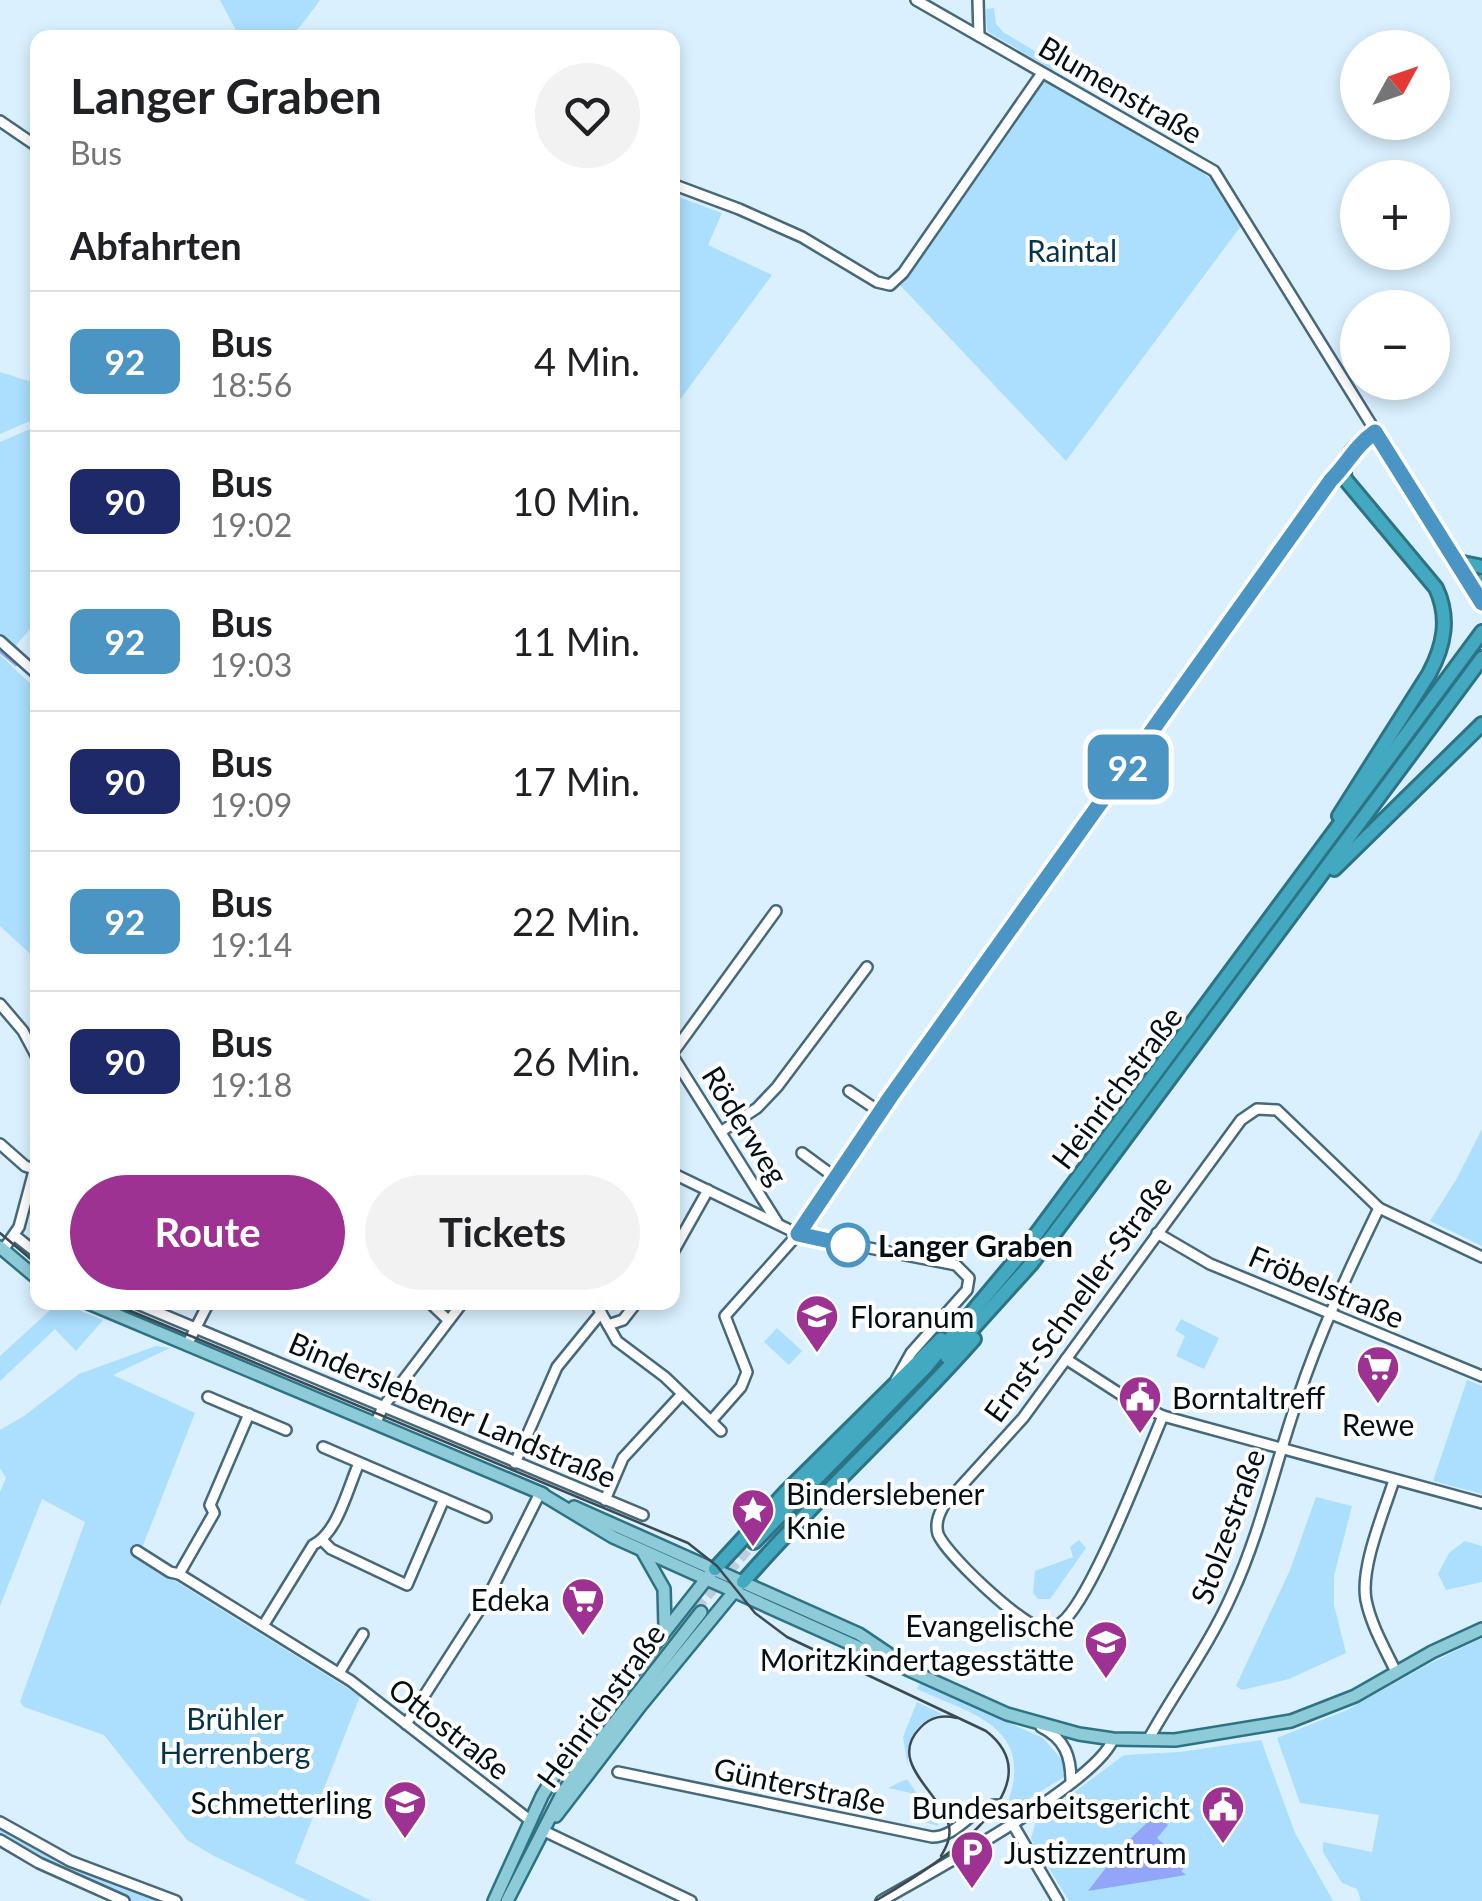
<!DOCTYPE html>
<html lang="de">
<meta charset="utf-8">
<style>
body{margin:0;font-family:Lato,sans-serif;background:#f2f2f2;color:#202124;height:100vh;display:flex;flex-direction:column;font-size:38px;white-space:nowrap}
*{box-sizing:border-box;margin:0}
p{font-size:32px;color:#757577}
.icon{flex:none;width:55px;height:55px;fill:none;stroke:currentColor;stroke-width:2;stroke-linecap:round;stroke-linejoin:round}
.map{position:relative;flex:1;overflow:hidden}
.drawer{position:absolute;left:30px;top:30px;width:650px;height:1280px;display:flex;flex-direction:column;background:#fff;border-radius:20px;box-shadow:0 5px 15px #0003}
.drawer>*{flex:none}
.badge{padding:0 20px;border-radius:15px;font-size:35px;line-height:65px}
.needle{width:65px;rotate:50deg}
.controls{position:absolute;left:1340px;top:30px;display:grid;gap:20px}
.controls a{display:grid;place-items:center;width:110px;height:110px;border-radius:50%;background:#fff;box-shadow:0 5px 15px #0003;font-size:50px}
.map>.badge{position:absolute;translate:-50% -50%;box-shadow:0 0 0 5px #fff}
h2{padding:0 40px;font-size:38px;line-height:90px}
.round{display:grid;place-items:center;flex:none;width:105px;height:105px;border-radius:52px;background:#f2f2f2}
.head{display:flex;align-items:center;justify-content:space-between;height:170px;padding:0 40px}
h1{font-size:48px;font-weight:700;line-height:75px}
.primary-button{display:flex;gap:20px;margin-top:auto;padding:20px 40px}
.primary-button a{flex:1;height:115px;border-radius:60px;background:#9d3293;color:#fff;font-size:40px;font-weight:700;line-height:115px;text-align:center}
.primary-button a+a{background:#f2f2f2;color:#202124}
ul{padding:0;list-style:none}
li{display:flex;align-items:center;gap:30px;height:140px;padding:0 40px;border-top:2px solid #e0e0e0}
li div{flex:1}
li b{display:block;font-size:38px}
li em{font-style:normal}
li .badge{min-width:110px;font-weight:700;text-align:center}
.map>svg:first-child{display:block}
.green{fill:#abdffd}
.water{fill:#92a5f8}
.lines{fill:none;stroke-linecap:round;stroke-linejoin:round}
.stream{stroke:#92a5f8;stroke-width:2.5}
.major-tunnel{stroke:#bacedb;stroke-width:11;stroke-dasharray:11 5.5;stroke-linecap:butt}
.minor-casing{stroke:#46687b;stroke-width:14}
.major-casing{stroke:#2d7384;stroke-width:16}
.highway-casing{stroke:#2d7384;stroke-width:18}
.minor{stroke:#fff;stroke-width:9}
.major{stroke:#8ecbd9;stroke-width:11}
.highway{stroke:#43a9c0;stroke-width:12}
.tram{stroke:#3b4a53;stroke-width:2.5}
.line-casing{stroke:#fff;stroke-width:22}
.line{stroke:#4b95c4;stroke-width:15}
.stop-dot{fill:#fff;stroke:#4b95c4;stroke-width:5}
.labels{text-anchor:middle;dominant-baseline:central;stroke-width:8;stroke-linejoin:round;paint-order:stroke}
.street-label{font-size:30px;fill:#030f16;stroke:#fff}
.park-label{font-size:30px;fill:#05344a;stroke:#fff}
.stop-label{font-size:30px;font-weight:bold;fill:#030f16;stroke:#fff;text-anchor:start}
.poi-label{font-size:30px;fill:#030f16;stroke:#fff;text-anchor:start}
</style>
<div class="map">
<svg width="1482" height="1901" viewBox="0 0 1482 1901">
<rect width="100%" height="100%" fill="#daf0fe"/>
<g class="green">
<path d="M220 0H320C288 44 294 38 240 38Z"/>
<path d="M994 8 996 24 1003 32 1050 60 1053 70 987 31 986 9Z"/>
<path d="M1044 78 1197 168 1214 182 1241 226 1066 461 899 284Z"/>
<path d="M673 195 722 213 708 245 772 275 673 409Z"/>
<path d="M0 372 38 384 37 418 0 434Z"/>
<path d="M37 426V620L15 647 0 634V442Z"/>
<path d="M0 655 37 690V960L0 926Z"/>
<path d="M1482 1129V1246L1430 1221 1456 1180Z"/>
<path d="M59 1302 103 1320 76 1351 55 1329 0 1381V1356Z"/>
<path d="M1181 1319 1219 1338 1204 1369 1176 1356 1185 1336 1175 1330Z"/>
<path d="M777 1328 802 1351 789 1365 764 1342Z"/>
<path d="M156 1346 170 1348 113 1375 195 1413 138 1558 360 1696 295 1863 372 1901H308L214 1856 187 1840 104 1735 24 1707 20 1702 85 1522 42 1499 0 1606V1492L6 1478 0 1468V1430L24 1416 79 1374Z"/>
<path d="M1467 1380 1482 1386V1494L1433 1481Z"/>
<path d="M1316 1497 1352 1506 1334 1576V1605L1346 1653 1289 1679 1242 1690 1236 1686 1290 1570Z"/>
<path d="M1079 1540 1086 1548 1050 1599H1038L1033 1593 1035 1571 1073 1557 1070 1547Z"/>
<path d="M1465 1541 1482 1546V1582L1446 1590 1438 1574 1449 1553Z"/>
<path d="M1482 1638V1901H1361L1357 1889 1342 1883 1323 1852V1842L1372 1852 1379 1815 1300 1803 1277 1738 1347 1710 1429 1664Z"/>
<path d="M920 1683 1043 1738 1063 1761 1064 1777 1017 1806 1008 1802C1035 1726 971 1714 917 1689Z"/>
<path d="M917 1702 942 1714C913 1722 907 1741 908 1767L903 1737Z"/>
<path d="M1261 1740 1295 1833 1333 1901H1069L1031 1839 1036 1821 1124 1755 1180 1752Z"/>
<path d="M907 1779 939 1826 915 1820 916 1800 911 1793 888 1788Z"/>
<path d="M0 1829 79 1871 164 1901C155 1901 143 1901 133 1901 99 1894 30 1853 0 1834Z"/>
</g>
<path class="water" d="M1156 1814 1168 1825 1157 1838 1187 1865 1181 1871 1186 1875 1088 1891 1122 1847Z"/>
<g class="lines">
<g class="stream">
<path d="M926 0 972 27"/>
<path d="M986 35 1089 94"/>
<path d="M1113 108 1193 154"/>
<path d="M0 652 16 665"/>
</g>
<path class="major-tunnel" d="M696 1608 754 1542"/>
<g class="minor-casing">
<g id="minor">
<path d="M916 0 1214 171 1482 603"/>
<path d="M978 0 979 36"/>
<path d="M0 121 38 147"/>
<path d="M672 184 739 209 802 237 877 282 890 285 903 273 1042 73"/>
<path d="M0 641 38 675"/>
<path d="M0 1004 23 1031 38 1059"/>
<path d="M672 1054 776 911"/>
<path d="M672 1055 777 1222"/>
<path d="M849 1091 880 1112"/>
<path d="M722 1131 757 1108 777 1087 867 967"/>
<path d="M0 1144 25 1166 34 1169"/>
<path d="M802 1153 836 1178"/>
<path d="M672 1173 798 1234 956 1265 969 1278 967 1290 911 1353 896 1380"/>
<path d="M1157 1233 1210 1264 1482 1376"/>
<path d="M14 1235 38 1254"/>
<path d="M3 1250 19 1227 38 1156"/>
<path d="M672 1254 708 1190"/>
<path d="M133 1302 643 1515"/>
<path d="M429 1302 448 1320"/>
<path d="M595 1302 617 1341 665 1377 721 1431"/>
<path d="M608 1325 623 1320 637 1302"/>
<path d="M187 1345 209 1302"/>
<path d="M1066 1359 1128 1399 1163 1416 1482 1503"/>
<path d="M208 1397 286 1430"/>
<path d="M1163 1416C1145 1457 1091 1601 1061 1623 1054 1628 1047 1629 1039 1627 1018 1622 946 1554 938 1534 935 1523 939 1514 944 1505L1023 1418 1241 1120 1257 1109 1277 1110 1379 1208 1482 1257"/>
<path d="M711 1421 741 1387 747 1372 725 1316 798 1234 891 1096 1331 480 1343 470"/>
<path d="M375 1424 383 1407 463 1302"/>
<path d="M323 1447 486 1517"/>
<path d="M515 1463 557 1367 601 1313"/>
<path d="M1394 1480C1384 1512 1360 1567 1366 1600 1371 1625 1385 1649 1396 1672"/>
<path d="M605 1500 623 1458 682 1394"/>
<path d="M322 1540 331 1549 407 1585 444 1499"/>
<path d="M137 1551 170 1572 179 1574 351 1681 531 1821"/>
<path d="M179 1574 214 1513 210 1505 249 1414"/>
<path d="M263 1626 313 1545C338 1533 348 1487 359 1463"/>
<path d="M339 1673 363 1634"/>
<path d="M406 1724 489 1595 540 1493"/>
<path d="M1041 1727C1065 1739 1071 1756 1071 1782"/>
<path d="M1148 1740C1175 1691 1209 1646 1232 1594 1261 1531 1275 1464 1298 1398 1320 1332 1349 1270 1379 1208"/>
<path d="M618 1772 932 1837C959 1837 972 1805 997 1805L1008 1816 1058 1901"/>
<path d="M0 1822 70 1861 176 1901"/>
<path d="M544 1831 691 1901"/>
<path d="M0 1840 39 1863 124 1901"/>
<path d="M881 1901C928 1874 1097 1783 1113 1739"/>
</g>
</g>
<g class="major-casing">
<g id="major">
<path d="M0 1247 38 1279"/>
<path d="M86 1302 543 1494"/>
<path d="M540 1493 613 1537 1007 1714 1079 1734 1113 1739 1175 1740 1291 1721 1355 1696 1432 1652 1482 1629"/>
<path d="M574 1507 859 1634 908 1667"/>
<path d="M643 1552 664 1589 665 1628"/>
<path d="M556 1816 641 1705 737 1588"/>
<path d="M494 1901 542 1796 561 1764 711 1573"/>
<path d="M507 1901 562 1794 580 1767 701 1612"/>
</g>
</g>
<g class="highway-casing">
<g id="highway">
<path d="M1458 562 1482 567"/>
<path d="M1474 590 1482 581"/>
<path d="M1339 816 1429 674C1444 646 1450 618 1436 588L1345 479C1339 458 1359 443 1375 431"/>
<path d="M1334 869 1482 724"/>
<path d="M947 1357 1031 1264 1089 1187 1482 658"/>
<path d="M754 1542 926 1367 1026 1248 1482 632"/>
<path d="M715 1569 785 1493 941 1339"/>
<path d="M743 1582C817 1497 900 1423 974 1339"/>
</g>
</g>
<use href="#minor" class="minor"/>
<use href="#major" class="major"/>
<use href="#highway" class="highway"/>
<g class="tram">
<path d="M0 1233 38 1265"/>
<path d="M109 1302 688 1543 717 1566 755 1613 787 1637 986 1731C1064 1791 920 1875 875 1901"/>
<path d="M941 1856C947 1846 951 1837 949 1826 942 1793 886 1763 920 1728 931 1716 943 1715 957 1718"/>
</g>
</g>
<g class="lines">
<g class="line-casing">
<path id="line" d="M848 1245 798 1234 891 1096 1331 480C1347 464 1355 446 1375 432L1482 603"/>
</g>
<use href="#line" class="line"/>
</g>
<defs>
<g id="school-pin" transform="scale(2.25)"><path d="M0 17L-7.5 6A9.5 9.5 0 1 1 7.5 6Z" fill="#9d3293" stroke="#fff"/><path d="M0-5L7-2L0 1L-7-2ZM-4 1L0 2.5L4 1V4Q0 6-4 4Z" fill="#fff"/></g>
<g id="supermarket-pin" transform="scale(2.25)"><path d="M0 17L-7.5 6A9.5 9.5 0 1 1 7.5 6Z" fill="#9d3293" stroke="#fff"/><path d="M-6-5.5h2.5l.6 2H6L4.5 2H-2.5L-4.4-4H-6ZM-1.5 3.2a1.3 1.3 0 1 0 .1 0ZM3 3.2a1.3 1.3 0 1 0 .1 0Z" fill="#fff"/></g>
<g id="civic-pin" transform="scale(2.25)"><path d="M0 17L-7.5 6A9.5 9.5 0 1 1 7.5 6Z" fill="#9d3293" stroke="#fff"/><path d="M-.6-6.5H3V-4.5H.6V-3L4-1V1h2V6H-6V1h2V-1L-.6-3ZM-1.2 2.5V6h2.4V2.5Z" fill="#fff"/></g>
<g id="sight-pin" transform="scale(2.25)"><path d="M0 17L-7.5 6A9.5 9.5 0 1 1 7.5 6Z" fill="#9d3293" stroke="#fff"/><path d="M0-6L1.8-2.2L6-1.7L2.9 1.2L3.7 5.4L0 3.3L-3.7 5.4L-2.9 1.2L-6-1.7L-1.8-2.2Z" fill="#fff"/></g>
<g id="parking-pin" transform="scale(2.25)"><path d="M0 17L-7.5 6A9.5 9.5 0 1 1 7.5 6Z" fill="#9d3293" stroke="#fff"/><path d="M-3.5-5.5H1a3.5 3.5 0 0 1 0 7H-1V5.5H-3.5ZM-1-3.4V-.6H.8a1.4 1.4 0 0 0 0-2.8Z" fill="#fff"/></g>
</defs>
<g fill-rule="evenodd">
<use href="#school-pin" x="817" y="1316"/>
<use href="#supermarket-pin" x="1378" y="1367"/>
<use href="#civic-pin" x="1140" y="1397"/>
<use href="#sight-pin" x="753" y="1510"/>
<use href="#supermarket-pin" x="583" y="1599"/>
<use href="#school-pin" x="1106" y="1642"/>
<use href="#school-pin" x="405" y="1802"/>
<use href="#civic-pin" x="1223" y="1807"/>
<use href="#parking-pin" x="972" y="1852"/>
</g>
<circle class="stop-dot" cx="848" cy="1245" r="20"/>
<g class="labels">
<g class="street-label">
<text transform="translate(1121 89) rotate(30)">Blumenstraße</text>
<text transform="translate(1116 1087) rotate(-53)">Heinrichstraße</text>
<text transform="translate(746 1125) rotate(58)">Röderweg</text>
<text transform="translate(1327 1286) rotate(23)">Fröbelstraße</text>
<text transform="translate(1077 1298) rotate(-54)">Ernst-Schneller-Straße</text>
<text transform="translate(453 1409) rotate(23)">Binderslebener Landstraße</text>
<text transform="translate(1227 1526) rotate(-70)">Stolzestraße</text>
<text transform="translate(600 1705) rotate(-54)">Heinrichstraße</text>
<text transform="translate(450 1728) rotate(38)">Ottostraße</text>
<text transform="translate(800 1785) rotate(12)">Günterstraße</text>
</g>
<g class="park-label">
<text x="1072" y="250">Raintal</text>
<text x="235" y="1718">Brühler<tspan x="235" dy="34">Herrenberg</tspan></text>
</g>
<g class="stop-label">
<text x="878" y="1245">Langer Graben</text>
</g>
<g class="poi-label">
<text x="850" y="1316">Floranum</text>
<text x="1172" y="1397">Borntaltreff</text>
<text x="1378" y="1424" text-anchor="middle">Rewe</text>
<text x="786" y="1493">Binderslebener<tspan x="786" dy="34">Knie</tspan></text>
<text x="550" y="1599" text-anchor="end">Edeka</text>
<text x="1074" y="1625" text-anchor="end">Evangelische<tspan x="1074" dy="34">Moritzkindertagesstätte</tspan></text>
<text x="372" y="1802" text-anchor="end">Schmetterling</text>
<text x="1190" y="1807" text-anchor="end">Bundesarbeitsgericht</text>
<text x="1004" y="1852">Justizzentrum</text>
</g>
</g>
</svg>
<div class="controls">
<a><svg class="needle" viewBox="-14 -14 28 28"><path d="M0-13l5 13h-10z" fill="#e53935"/><path d="M0 13l5-13h-10z" fill="#757577"/></svg></a>
<a>+</a>
<a>−</a>
</div>
<b class="badge" style="left:1128px;top:767px;background:#4b95c4;color:#fff">92</b>
<section class="drawer">
<div class="head"><div><h1>Langer Graben</h1><p>Bus</p></div><a class="round"><svg class="icon" aria-label="heart" viewBox="0 0 24 24"><path d="M12 20l-8-8c-3-5 5-10 8-4 3-6 11-1 8 4z"/></svg></a></div>
<h2>Abfahrten</h2>
<ul>
<li><span class="badge" style="background:#4b95c4;color:#fff">92</span><div><b>Bus</b><p>18:56</p></div><em>4 Min.</em></li>
<li><span class="badge" style="background:#1d2968;color:#fff">90</span><div><b>Bus</b><p>19:02</p></div><em>10 Min.</em></li>
<li><span class="badge" style="background:#4b95c4;color:#fff">92</span><div><b>Bus</b><p>19:03</p></div><em>11 Min.</em></li>
<li><span class="badge" style="background:#1d2968;color:#fff">90</span><div><b>Bus</b><p>19:09</p></div><em>17 Min.</em></li>
<li><span class="badge" style="background:#4b95c4;color:#fff">92</span><div><b>Bus</b><p>19:14</p></div><em>22 Min.</em></li>
<li><span class="badge" style="background:#1d2968;color:#fff">90</span><div><b>Bus</b><p>19:18</p></div><em>26 Min.</em></li>
</ul>
<div class="primary-button"><a>Route</a><a>Tickets</a></div>
</section>
</div>
